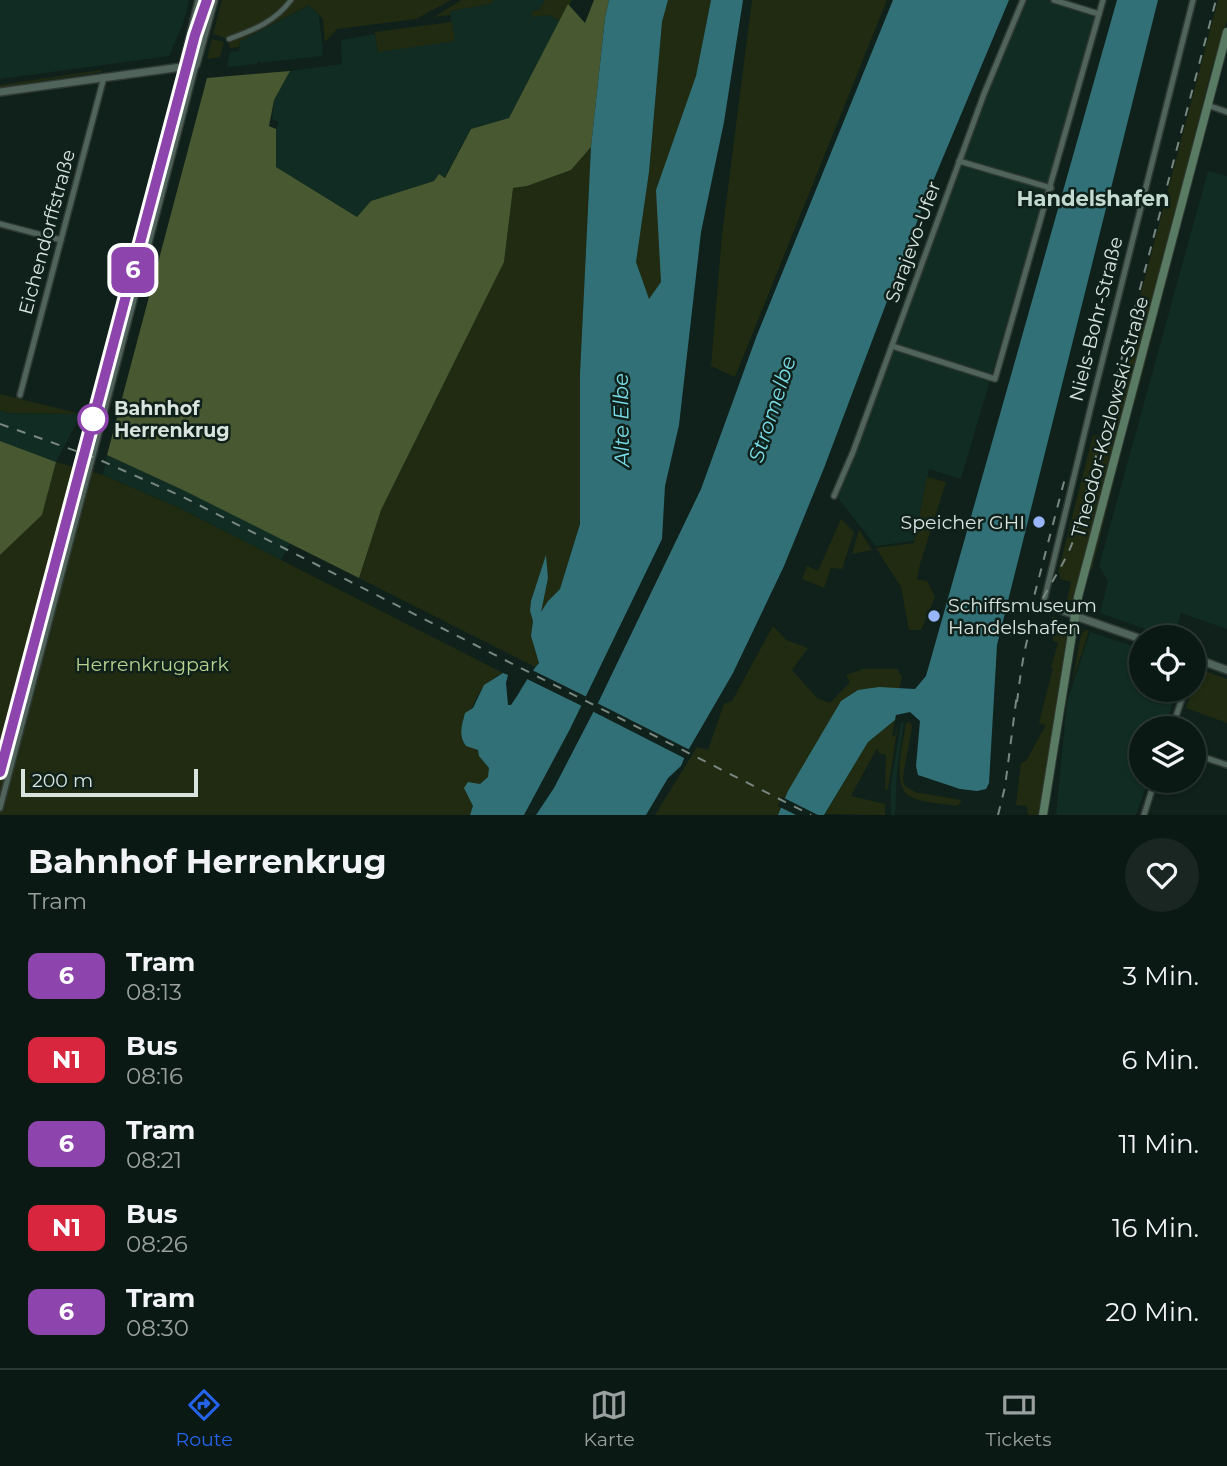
<!DOCTYPE html>
<html lang="de">
<meta charset="utf-8">
<style>
body{margin:0;font-family:Montserrat,sans-serif;background:#192622;color:#f1f3f6;height:100vh;display:flex;flex-direction:column;font-size:26px;white-space:nowrap}
*{box-sizing:border-box;margin:0}
p{font-size:23px;color:#9aa0a0}
.icon{flex:none;width:38px;height:38px;fill:none;stroke:currentColor;stroke-width:2;stroke-linecap:round;stroke-linejoin:round}
.map{position:relative;height:815px;overflow:hidden}
.drawer{display:flex;flex-direction:column;background:#0b1914;flex:1}
.drawer>*{flex:none}
.badge{padding:0 14px;border-radius:10px;font-size:24px;line-height:46px}
.tools{position:absolute;left:1129px;top:625px;display:grid;gap:14px}
.tools a{display:grid;place-items:center;width:77px;height:77px;border-radius:50%;background:#0b1914;box-shadow:0 2px 5px #0004,0 0 0 2px #2b3834;font-size:35px}
.scale{position:absolute;left:21px;bottom:18px;width:177px;box-sizing:border-box;padding-left:7px;border:4px solid #d9e4df;border-top:0;font-size:19px;line-height:24px;white-space:nowrap;color:#d9e4df;-webkit-text-stroke:5px #0f211a;paint-order:stroke}
.map>.badge{position:absolute;translate:-50% -50%;box-shadow:0 0 0 4px #fff}
.round{display:grid;place-items:center;flex:none;width:74px;height:74px;border-radius:37px;background:#192622}
.headline{display:flex;align-items:center;justify-content:space-between;height:119px;padding:0 28px}
h1{font-size:33px;font-weight:700;line-height:52px}
ul{padding:0;list-style:none}
li{display:flex;align-items:center;gap:21px;height:84px;padding:0 28px}
li div{flex:1}
li b{display:block;font-size:26px}
li em{font-style:normal}
li .badge{min-width:77px;font-weight:700;text-align:center}
.dock{display:flex;justify-content:space-around;align-items:center;height:98px;border-top:2px solid #2b3834;background:#0b1914;font-size:19px;color:#9aa0a0}
.dock a{display:grid;justify-items:center;gap:4px}
.dock .selected{color:#2563eb}
.map>svg:first-child{display:block}
.built{fill:#112c22}
.green{fill:#212b11}
.forest{fill:#485830}
.water{fill:#327078}
.pier{fill:#0f211a}
.lines{fill:none;stroke-linecap:round;stroke-linejoin:round}
.pedestrian-casing{stroke:#303a35;stroke-width:7}
.minor-casing{stroke:#303a35;stroke-width:8}
.tertiary-casing{stroke:#303a35;stroke-width:10}
.secondary-casing{stroke:#303a35;stroke-width:10}
.pedestrian{stroke:#50645b;stroke-width:4.5}
.minor{stroke:#50645b;stroke-width:5}
.tertiary{stroke:#50645b;stroke-width:7}
.secondary{stroke:#597b63;stroke-width:8}
.tram{stroke:#788781;stroke-width:2}
.rail{stroke:#788781;stroke-width:2;stroke-dasharray:9 9;stroke-linecap:butt}
.line-casing{stroke:#fff;stroke-width:16}
.line{stroke:#8e44ad;stroke-width:10}
.stop-dot{fill:#fff;stroke:#8e44ad;stroke-width:3.5}
.poi-dot{fill:#99b5fd;stroke:#0f211a;stroke-width:2.5}
.labels{text-anchor:middle;dominant-baseline:central;stroke-width:5;stroke-linejoin:round;paint-order:stroke}
.street-label{font-size:19px;fill:#d9e4df;stroke:#0f211a}
.stop-label{font-size:19px;font-weight:bold;fill:#d9e4df;stroke:#0f211a;text-anchor:start}
.poi-label{font-size:19px;fill:#d9e4df;stroke:#0f211a;text-anchor:end}
.park-label{font-size:19px;fill:#b7d38f;stroke:#0f211a}
.neighbourhood-label{font-size:21px;font-weight:bold;fill:#c3dad0;stroke:#0f211a}
.water-label{font-size:21px;font-style:italic;fill:#79dce9;stroke:#0f211a}
</style>
<div class="map">
<svg width="1227" height="815" viewBox="0 0 1227 815">
<rect width="100%" height="100%" fill="#0f211a"/>
<g class="built">
<path d="M0 0H189L183 24 169 56 0 79Z"/>
<path d="M494 0H545L539 10 560 21 509 118 471 129 444 178 371 201 357 217 276 167V129L279 122 272 119 274 100 290 71 342 64 341 40 375 34 378 51 454 41 450 11 490 4Z"/>
<path d="M1020 0H1047L1097 15 961 479 929 469 914 541 876 546 834 493 981 95Z"/>
<path d="M310 5 319 16 323 53 321 56 260 63 259 61 257 64 227 67 230 52 239 51 240 41Z"/>
<path d="M1208 171 1227 176V629L1181 613 1174 637H1168L1100 613 1108 581 1099 566Z"/>
<path d="M0 410 8 413 81 414 56 462 0 441Z"/>
<path d="M107 455 185 491 290 543 281 560 177 507 103 475Z"/>
<path d="M1090 632 1141 649V690H1177L1164 728H1141V780L1148 781 1136 815H1056L1067 702Z"/>
<path d="M901 722H904L897 771 895 815H891V784Z"/>
</g>
<g class="green">
<path d="M222 0H451L416 19 337 29 325 42 323 19 309 5 240 41 239 47 230 48 228 39 213 34Z"/>
<path d="M461 0H494L490 4 450 11V15L434 17Z"/>
<path d="M545 0H572L560 21 549 15 533 17 532 11 539 10Z"/>
<path d="M668 0H711L661 262V282L649 300 636 262 649 172 662 22Z"/>
<path d="M752 0H887L735 377 711 366 722 235Z"/>
<path d="M1218 0H1227V20L1211 71 1142 344 1117 429 1073 601 1067 600 1071 582 1060 579V573H1058L1093 435 1103 437Z"/>
<path d="M452 22 455 41 378 52 375 32Z"/>
<path d="M212 39 224 42 220 57 207 59Z"/>
<path d="M101 70V72L0 87V85Z"/>
<path d="M1208 122 1135 403H1134Z"/>
<path d="M591 147 580 374V524L560 589 548 601 540 614 548 578 546 558 531 601 530 611 533 621 531 636 539 663 535 667 359 578 381 510 504 262 513 188 527 186 571 170Z"/>
<path d="M0 394 81 414 8 413 0 410Z"/>
<path d="M1122 449 1092 569 1090 568 1121 452Z"/>
<path d="M56 462 103 475 177 507 503 673C492 678 482 686 477 697 473 704 473 708 468 713L479 756 489 768V777L469 795 473 807 470 815H0V555L42 515Z"/>
<path d="M927 477 946 482 920 564 917 579 927 581 935 597 921 630H909L901 587 876 548 914 543Z"/>
<path d="M841 519 854 532 842 569 831 568 824 588 802 579 807 566 818 571Z"/>
<path d="M859 530 872 550 852 554Z"/>
<path d="M1053 616 1059 619 1057 631 1067 633 1040 815H1028L1027 806 1016 805 1021 763 1026 761 1046 725 1039 723 1053 668 1051 667 1058 643 1053 641V636L1044 635Z"/>
<path d="M773 626 786 640 808 648 792 670 817 698 830 703 850 682 846 675 863 669H897L902 677 899 689 879 687 778 815H655L697 747 708 750 724 704 732 701Z"/>
<path d="M1086 629 1089 631 1072 683 1081 635Z"/>
<path d="M1199 669 1227 679V723L1186 708Z"/>
<path d="M895 720 892 736H895L898 724 888 789 885 790 886 755 879 753 877 748 851 796 885 804V815L825 814 868 742Z"/>
<path d="M910 722 912 727 903 777 904 785 915 792 961 800 960 804 956 806C942 803 924 803 911 797 890 787 904 741 906 723Z"/>
</g>
<g class="forest">
<path d="M594 0H609L605 18 591 147 571 170 527 186 513 188 504 262 381 510 359 578 185 491 107 455 207 78 290 71 274 100 269 126 276 129V167L357 217 371 201 434 181 439 174 445 178 471 129 509 118 568 4 585 23Z"/>
<path d="M0 441 56 462 42 515 0 555Z"/>
</g>
<g class="water">
<path d="M609 0H668L662 22 649 172 636 262 649 299 661 282 656 190 696 76 711 0H743L724 122 701 232 679 425 665 486 662 539 570 729 524 815H470L473 806 464 788 468 782 480 784 488 777 489 768 479 756 478 750 466 746C458 735 462 725 465 713L473 708 484 685 503 673 508 675 506 683 508 705H511C520 693 530 672 539 663L531 636 533 621 530 611 531 601 546 555 548 578 541 612 548 601 560 589 580 524V374L591 147 605 18Z"/>
<path d="M893 0H1009L926 198 824 468 784 566 733 673 686 754 681 766 668 778 646 815H536L554 788 598 703 701 489 757 335Z"/>
<path d="M1117 0H1158L997 645 989 783 986 789 977 791 960 789 918 775 916 766 920 721 910 712 896 715 895 720 868 742 824 815H778L788 791 841 701 858 690 879 687 915 689 926 676Z"/>
</g>
<g class="pier">
<path d="M530 669 589 698 584 707 525 678Z"/>
<path d="M595 702 692 751 688 760 590 710Z"/>
<path d="M782 797 818 815H796L778 806Z"/>
</g>
<g class="lines">
<g class="pedestrian-casing">
<path id="pedestrian" d="M229 39C253 30 275 22 291 0"/>
</g>
<g class="minor-casing">
<g id="minor">
<path d="M1054 0 1099 14"/>
<path d="M1207 105 1227 112"/>
<path d="M959 161 1051 188"/>
<path d="M0 224 61 240"/>
<path d="M892 346 995 379 1103 0"/>
<path d="M20 395 104 77"/>
<path d="M834 496 853 452 984 94 1023 0"/>
<path d="M1075 616 1043 605 1091 406 1193 0"/>
<path d="M1172 728 1185 690"/>
<path d="M1194 754 1227 765"/>
<path d="M0 808 196 65"/>
<path d="M1144 815 1155 780"/>
</g>
</g>
<g class="tertiary-casing">
<g id="tertiary">
<path d="M183 66 199 0"/>
<path d="M0 92 196 65 214 0"/>
<path d="M1075 616 1141 639"/>
<path d="M1194 658 1227 670"/>
</g>
</g>
<g class="secondary-casing">
<path id="secondary" d="M1043 815 1078 597 1227 32"/>
</g>
<use href="#pedestrian" class="pedestrian"/>
<use href="#minor" class="minor"/>
<use href="#tertiary" class="tertiary"/>
<use href="#secondary" class="secondary"/>
<path class="tram" d="M0 772 204 0"/>
<g class="rail">
<path d="M0 424 93 457 181 496 811 815"/>
<path d="M1030 612 1065 478"/>
<path d="M1017 702C1021 670 1025 636 1039 606 1051 581 1068 560 1076 532L1216 0"/>
<path d="M998 815 1005 787 1017 694"/>
</g>
</g>
<g class="lines">
<g class="line-casing">
<path id="line" d="M0 772 195 35 207 0"/>
</g>
<use href="#line" class="line"/>
</g>
<circle class="stop-dot" cx="93" cy="419" r="14"/>
<g class="poi-dot">
<circle cx="1039" cy="522" r="7"/>
<circle cx="934" cy="616" r="7"/>
</g>
<g class="labels">
<g class="street-label">
<text transform="translate(47 232) rotate(-75)">Eichendorffstraße</text>
<text transform="translate(913 242) rotate(-70)">Sarajevo-Ufer</text>
<text transform="translate(1096 319) rotate(-76)">Niels-Bohr-Straße</text>
<text transform="translate(1110 417) rotate(-75)">Theodor-Kozlowski-Straße</text>
</g>
<g class="stop-label">
<text x="114" y="408">Bahnhof<tspan x="114" dy="22">Herrenkrug</tspan></text>
</g>
<g class="poi-label">
<text x="1025" y="522">Speicher GHI</text>
<text x="948" y="605" text-anchor="start">Schiffsmuseum<tspan x="948" dy="22">Handelshafen</tspan></text>
</g>
<g class="park-label">
<text x="152" y="664">Herrenkrugpark</text>
</g>
<g class="neighbourhood-label">
<text x="1093" y="198">Handelshafen</text>
</g>
<g class="water-label">
<text transform="translate(772 409) rotate(-72)">Stromelbe</text>
<text transform="translate(621 420) rotate(-91)">Alte Elbe</text>
</g>
</g>
</svg>
<div class="tools">
<a><svg class="icon" aria-label="locate" viewBox="0 0 24 24"><circle cx="12" cy="12" r="6"/><path d="M12 2v4M12 18v4M2 12h4M18 12h4"/></svg></a>
<a><svg class="icon" aria-label="layers" viewBox="0 0 24 24"><path d="M12 4l9 5-9 5-9-5zM3 14l9 5 9-5"/></svg></a>
</div>
<div class="scale">200 m</div>
<b class="badge" style="left:133px;top:270px;background:#8e44ad;color:#fff">6</b>
</div>
<section class="drawer">
<div class="headline"><div><h1>Bahnhof Herrenkrug</h1><p>Tram</p></div><a class="round"><svg class="icon" aria-label="heart" viewBox="0 0 24 24"><path d="M12 20l-8-8c-3-5 5-10 8-4 3-6 11-1 8 4z"/></svg></a></div>
<ul>
<li><span class="badge" style="background:#8e44ad;color:#fff">6</span><div><b>Tram</b><p>08:13</p></div><em>3 Min.</em></li>
<li><span class="badge" style="background:#d7263d;color:#fff">N1</span><div><b>Bus</b><p>08:16</p></div><em>6 Min.</em></li>
<li><span class="badge" style="background:#8e44ad;color:#fff">6</span><div><b>Tram</b><p>08:21</p></div><em>11 Min.</em></li>
<li><span class="badge" style="background:#d7263d;color:#fff">N1</span><div><b>Bus</b><p>08:26</p></div><em>16 Min.</em></li>
<li><span class="badge" style="background:#8e44ad;color:#fff">6</span><div><b>Tram</b><p>08:30</p></div><em>20 Min.</em></li>
</ul>
</section>
<nav class="dock">
<a class="selected"><svg class="icon" aria-label="directions" viewBox="0 0 24 24"><path d="M12 3l9 9-9 9-9-9zM9 14v-3h6M13 9l2 2-2 2"/></svg>Route</a>
<a><svg class="icon" aria-label="map" viewBox="0 0 24 24"><path d="M3 6l6-2 6 2 6-2v14l-6 2-6-2-6 2zM9 4v14M15 6v14"/></svg>Karte</a>
<a><svg class="icon" aria-label="tickets" viewBox="0 0 24 24"><path d="M3 7h18v10H3zM15 7v10"/></svg>Tickets</a>
</nav>
